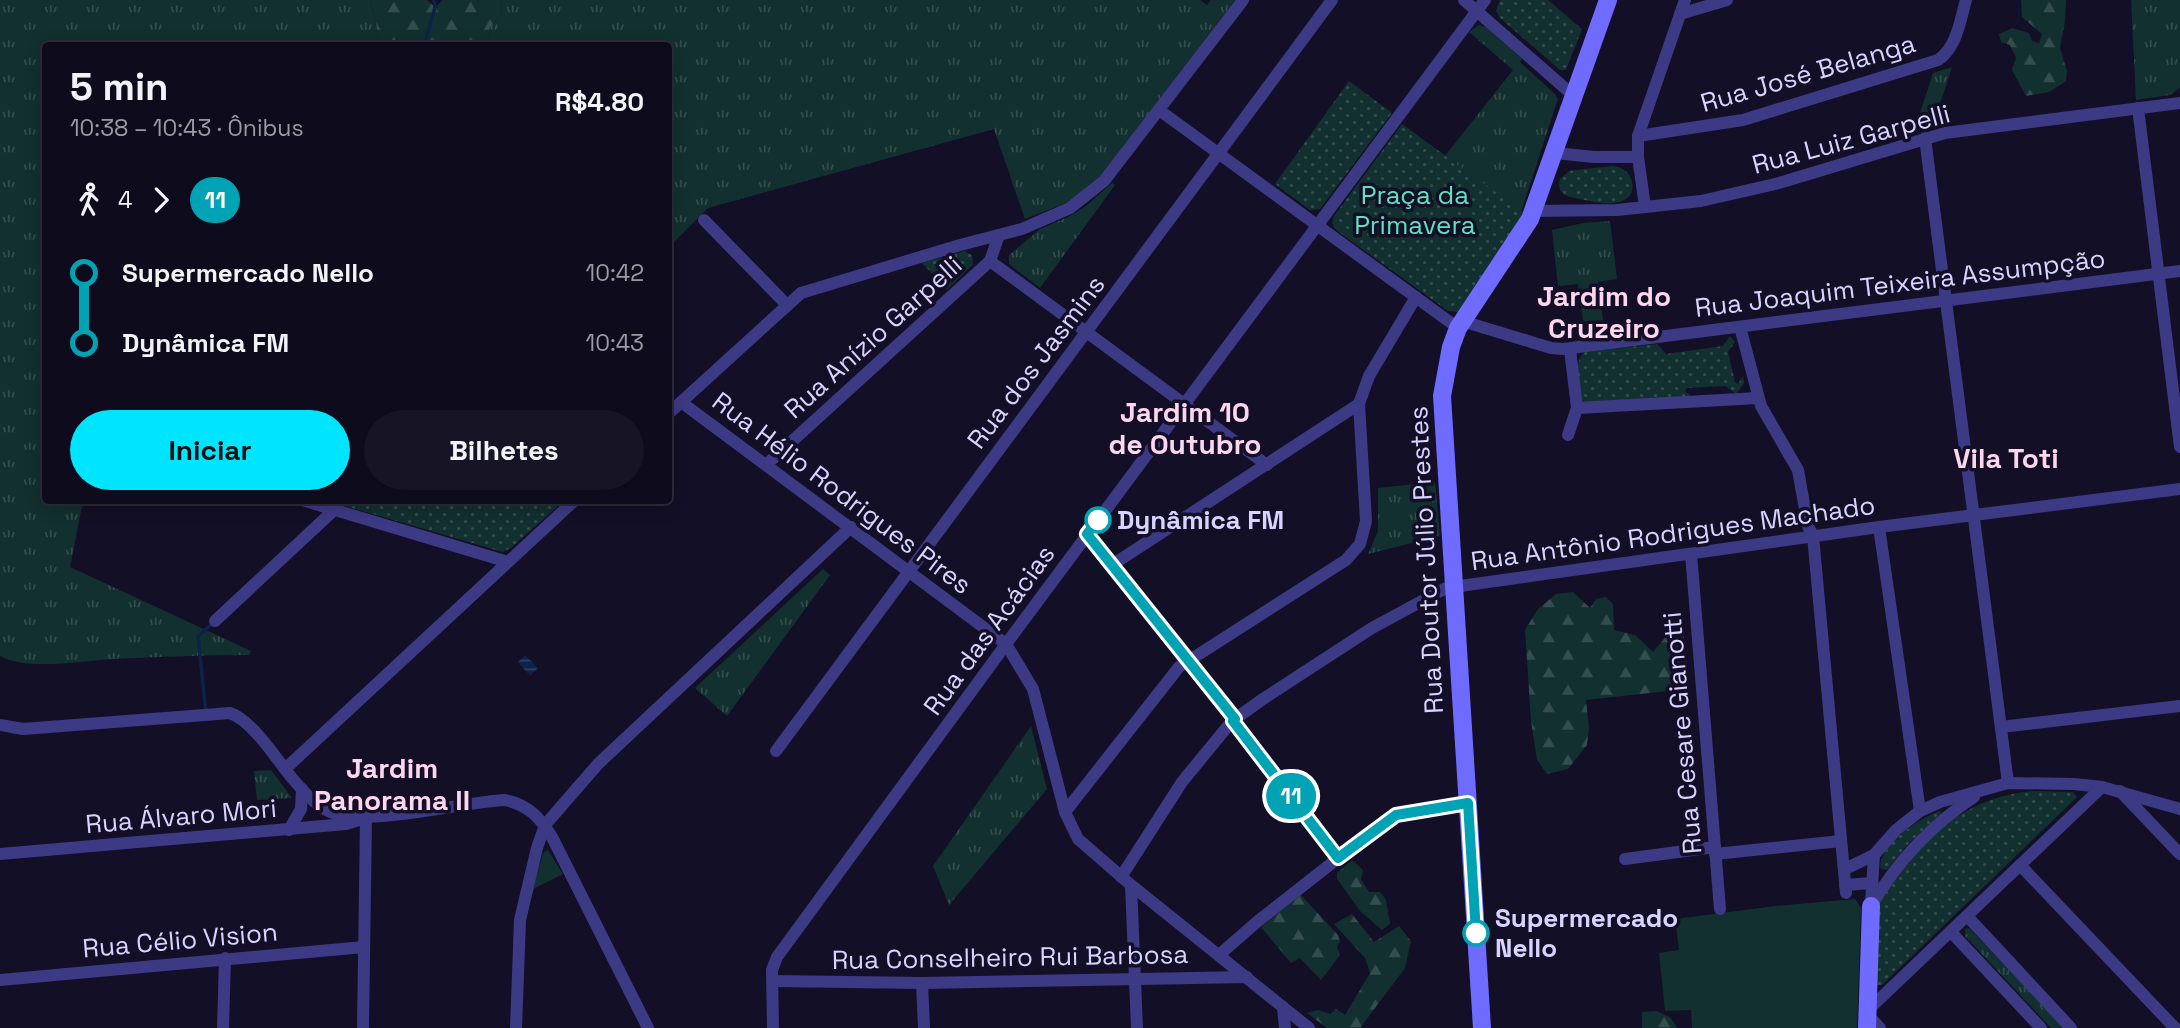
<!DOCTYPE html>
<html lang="pt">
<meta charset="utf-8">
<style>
body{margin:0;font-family:"Space Grotesk",sans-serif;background:#171425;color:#f1f3f6;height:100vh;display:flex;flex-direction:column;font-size:26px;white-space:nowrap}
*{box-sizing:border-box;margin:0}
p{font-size:23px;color:#9b9ba3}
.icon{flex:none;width:38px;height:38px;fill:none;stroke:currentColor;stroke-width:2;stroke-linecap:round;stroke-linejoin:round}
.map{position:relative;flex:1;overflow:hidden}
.sheet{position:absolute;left:42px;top:42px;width:630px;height:462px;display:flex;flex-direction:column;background:#0e0b1c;border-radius:7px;box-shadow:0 4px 18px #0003,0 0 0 2px #2e2b3b}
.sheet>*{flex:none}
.badge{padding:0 14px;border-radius:23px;font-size:24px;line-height:46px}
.map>.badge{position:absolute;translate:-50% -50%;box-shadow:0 0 0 4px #fff}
.legs{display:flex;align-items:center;gap:10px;height:77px;padding:0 28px;font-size:23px}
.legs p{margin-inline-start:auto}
.summary{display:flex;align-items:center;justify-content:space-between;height:119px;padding:0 28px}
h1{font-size:38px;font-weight:700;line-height:52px}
.action{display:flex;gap:14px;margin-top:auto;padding:14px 28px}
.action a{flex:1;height:80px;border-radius:42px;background:#00e5ff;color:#111;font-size:28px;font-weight:700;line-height:80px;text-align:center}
.action a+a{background:#171425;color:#f1f3f6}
ul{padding:0 28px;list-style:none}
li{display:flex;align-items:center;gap:24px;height:70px;font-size:26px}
li i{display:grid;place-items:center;width:10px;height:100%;margin:0 9px;background:currentColor}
li i::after{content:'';width:18px;height:18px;margin:-9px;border:5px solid;border-radius:50%;background:#0e0b1c}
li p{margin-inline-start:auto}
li:first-child i{background:linear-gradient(#0000 50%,currentColor 0)}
li:last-child i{background:linear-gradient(currentColor 50%,#0000 0)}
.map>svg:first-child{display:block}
.grass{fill:url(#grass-tufts)}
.forest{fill:url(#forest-firs)}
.park{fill:url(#park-dots)}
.pitch{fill:#12302f}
.water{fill:url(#water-rules)}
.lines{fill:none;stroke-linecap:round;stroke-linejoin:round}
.stream{stroke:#0c2248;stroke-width:3.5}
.street{stroke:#3d3a85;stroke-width:12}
.secondary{stroke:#6f6bff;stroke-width:18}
.line-1-casing{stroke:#fff;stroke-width:16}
.line-1{stroke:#00a3b4;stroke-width:10}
.stop-1-dot{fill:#fff;stroke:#00a3b4;stroke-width:3.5}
.labels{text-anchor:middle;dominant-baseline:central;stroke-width:7;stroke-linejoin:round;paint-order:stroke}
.street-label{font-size:26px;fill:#d9d4ff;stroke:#130f26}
.park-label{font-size:26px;fill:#5fe0c0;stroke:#130f26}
.stop-label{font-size:26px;font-weight:bold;fill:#d9d4ff;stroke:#130f26;text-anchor:start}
.neighbourhood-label{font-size:28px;font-weight:bold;fill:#ffd6f0;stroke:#130f26}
</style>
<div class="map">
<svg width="2180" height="1028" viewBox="0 0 2180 1028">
<defs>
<pattern id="grass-tufts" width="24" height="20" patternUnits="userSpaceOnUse" patternTransform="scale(1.75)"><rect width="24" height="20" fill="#12302f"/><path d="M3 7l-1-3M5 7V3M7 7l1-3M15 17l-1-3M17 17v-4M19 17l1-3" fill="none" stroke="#344d4e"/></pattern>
<pattern id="forest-firs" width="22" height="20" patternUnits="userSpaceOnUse" patternTransform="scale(1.75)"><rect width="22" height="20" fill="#12302f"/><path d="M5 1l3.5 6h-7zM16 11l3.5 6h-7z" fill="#344d4e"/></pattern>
<pattern id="park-dots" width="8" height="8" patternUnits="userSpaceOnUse" patternTransform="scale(1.75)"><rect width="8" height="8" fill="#12302f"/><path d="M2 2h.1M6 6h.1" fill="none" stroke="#344d4e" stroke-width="1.8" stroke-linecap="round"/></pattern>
<pattern id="water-rules" width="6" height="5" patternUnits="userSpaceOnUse" patternTransform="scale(1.75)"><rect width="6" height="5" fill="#0c2248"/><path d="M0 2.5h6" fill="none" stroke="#2f4163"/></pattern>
</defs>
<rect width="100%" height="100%" fill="#130f26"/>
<g class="grass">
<path d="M0 0H370L376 21 378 45 46 46V500L83 501 70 567 251 651 249 655C204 655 158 657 113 659 82 661 27 671 0 656Z"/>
<path d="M502 0H1200L1207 5 1211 0H1235L1100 177 1071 201 1025 219 994 129 708 208 669 247 668 46H486L490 28 501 15Z"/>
<path d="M2131 0H2180V88L2170 95 2136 100Z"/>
<path d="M1479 25 1486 27 1522 59 1520 62 1555 94 1558 99 1521 212 1445 156 1513 70 1469 32Z"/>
<path d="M1952 67 1934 122 1915 129 1933 73Z"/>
<path d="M1112 183 1115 185 1040 288 1009 264V255L1040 229 1068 217 1086 206Z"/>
<path d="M1610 221 1617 279 1598 282 1605 335 1585 337 1578 284 1558 286 1552 230 1583 223Z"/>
<path d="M1435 482 1440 536 1368 554 1378 531V488Z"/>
<path d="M823 569 830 575 727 716 695 688Z"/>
<path d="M1031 726 1047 789 949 905 933 866Z"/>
<path d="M271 770 292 798 257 800 254 771Z"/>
<path d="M548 850 563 874 533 889 543 853Z"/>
<path d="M1968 928 1971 930 2064 1028H2051L1965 936V929Z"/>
</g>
<g class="forest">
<path d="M370 0H427L435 7 443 0H502L501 15 490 28 486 46 378 45 376 21Z"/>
<path d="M2021 0H2066L2065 21 2060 48 2067 71 2066 81 2049 92 2026 96 2012 70 2016 58 2010 45 2001 42 1999 34 2012 28 2029 33 2032 41 2039 43 2042 34 2022 17Z"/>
<path d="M1573 592 1590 608 1596 599 1606 597 1613 604 1614 630 1635 635 1653 652 1669 633 1683 631C1686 654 1693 671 1677 690L1586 700 1589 728 1587 745 1568 769 1547 774 1537 760 1531 721 1525 630 1538 609 1556 594Z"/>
<path d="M1352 860 1363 870 1361 879 1369 892H1380L1386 900 1390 924 1382 930 1361 912 1337 879V873Z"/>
<path d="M1301 895 1338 935 1340 941 1337 947 1340 955 1321 980 1300 958 1291 963 1261 927Z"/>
<path d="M1352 914 1374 942 1399 926 1411 941 1405 968 1360 1028H1327L1307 1013 1318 1010 1330 1014 1336 1009 1345 1015 1370 973 1365 958 1334 924Z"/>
<path d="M1657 1011 1671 1018 1677 1028H1642V1012Z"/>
</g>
<g class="park">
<path d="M1500 0H1548L1582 29 1566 70H1560L1500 18 1496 11Z"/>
<path d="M1349 81 1392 113 1320 209 1310 210 1275 184Z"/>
<path d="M1402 124 1524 213 1458 312 1448 311 1336 230 1332 223 1334 216Z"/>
<path d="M1611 166C1626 166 1635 178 1632 192 1621 212 1588 200 1570 197 1561 194 1557 188 1560 179L1569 171Z"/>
<path d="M964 251 972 255 973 264 947 290 922 263Z"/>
<path d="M1730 336 1735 342 1728 352 1735 382 1738 384 1743 376 1744 383 1736 394 1726 386 1687 388 1685 391 1692 397 1585 402 1582 400C1580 385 1572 362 1585 352L1657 344 1666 354 1723 346Z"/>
<path d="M553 501 558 506 511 548 503 552 328 501Z"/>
<path d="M2032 791 2073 792 2077 797 1882 985H1877C1877 962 1874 932 1878 910 1880 899 1890 887 1897 877 1929 830 1974 796 2032 791Z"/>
<path d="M1939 811 1942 813 1909 843 1887 870 1881 869C1876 846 1921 818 1939 811Z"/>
</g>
<path class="pitch" d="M1855 899 1861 908 1857 1028H1692L1691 1010 1665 1011 1659 953 1679 950 1675 919 1775 906Z"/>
<path class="water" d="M525 655 538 668 530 676 518 662Z"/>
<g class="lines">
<g class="stream">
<path d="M424 46 435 7 434 0"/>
<path d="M206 713 198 636 213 623"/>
</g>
<g class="street">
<path d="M1464 0 1574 96"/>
<path d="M1680 14 1727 0"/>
<path d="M2138 108 2180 447"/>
<path d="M1159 110 1458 328"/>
<path d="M1638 136 1743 120 1938 60C1957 47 1960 21 1966 0"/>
<path d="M1925 138 2008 783"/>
<path d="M1555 153 1594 157H1638"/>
<path d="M1645 207 1638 157V136L1685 0"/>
<path d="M1533 211 1617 210 1701 201 1779 183 1945 133 2180 103"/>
<path d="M704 220 786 304"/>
<path d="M990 261 1267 465"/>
<path d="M1462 321 1551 348 1563 349 2180 271"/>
<path d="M1740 327 1761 406 1798 470 1808 526 1813 536 1846 893"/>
<path d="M1570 349 1577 408 1758 398"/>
<path d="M681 402 1006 644 1033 689 1065 812 1078 839 1131 885 1309 1028"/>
<path d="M668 414 801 293 960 245 1022 229 1070 208 1104 181 1243 0"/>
<path d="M1568 435 1577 408"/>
<path d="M767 464 990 261 999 235"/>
<path d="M302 500 508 562"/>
<path d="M1879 527 1920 811"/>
<path d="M1088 534 1235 719"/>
<path d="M1691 554 1720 909"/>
<path d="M1112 565 1359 404"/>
<path d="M215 621 334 510"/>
<path d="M1232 721 1338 858"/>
<path d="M0 725 23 729 230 713C253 721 276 759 292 778 303 791 314 804 328 811 367 828 460 802 505 800 529 805 540 818 552 837L648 1028"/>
<path d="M2001 727 2180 706"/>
<path d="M776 751 1332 0"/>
<path d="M285 769 575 500"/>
<path d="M2120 791 2180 854"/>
<path d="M1065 812 1179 667 1346 560 1360 544 1366 521 1359 404 1369 376 1416 297"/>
<path d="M289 830 301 809 302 789"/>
<path d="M0 854 346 824 362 819"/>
<path d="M1715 854 1841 841"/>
<path d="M1625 859 1715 847"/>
<path d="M2020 865 2175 1028"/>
<path d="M1845 869 1874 855 1896 830 1920 811 1940 802 2008 783 2074 784 2102 787 2180 809"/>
<path d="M1121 877 1182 782 1232 721 1263 699 1372 628 1446 588 1879 527 2180 489"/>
<path d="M1131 885 1137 1028"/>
<path d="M1845 885 1872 883"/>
<path d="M1871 903 1874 855"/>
<path d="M1871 906C1897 862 1931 825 1974 797"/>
<path d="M1967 916 2071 1028"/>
<path d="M1951 932 2041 1028"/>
<path d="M1219 955 1258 921 1388 819 1404 812 1468 803"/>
<path d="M0 980 364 947"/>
<path d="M773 981 922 983 1247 977"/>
<path d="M922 983 924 1028"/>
<path d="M1283 1007 1285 1028"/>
<path d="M1867 1011 2102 787"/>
<path d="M1867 1014 1880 1028"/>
<path d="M223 1028 225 958"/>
<path d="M363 1028 366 818"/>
<path d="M516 1028 520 920 537 848 545 825 598 764 851 527"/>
<path d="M773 1028 772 970 777 957 1012 636 1485 0"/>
</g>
<g class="secondary">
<path d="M1482 1028 1442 396 1451 347 1458 328 1530 219 1608 0"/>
<path d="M1867 1028 1871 906"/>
</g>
</g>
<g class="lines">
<g class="line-1-casing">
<path id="line-1" d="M1098 520 1087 534 1235 719 1233 721 1338 858 1396 815 1468 803 1476 933"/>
</g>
<use href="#line-1" class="line-1"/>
</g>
<g class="stop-1-dot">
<circle cx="1098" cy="520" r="12"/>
<circle cx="1476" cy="933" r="12"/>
</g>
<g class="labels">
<g class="street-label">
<text transform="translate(1808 73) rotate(-16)">Rua José Belanga</text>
<text transform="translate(1851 139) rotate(-15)">Rua Luiz Garpelli</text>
<text transform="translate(1900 283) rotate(-7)">Rua Joaquim Teixeira Assumpção</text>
<text transform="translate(873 337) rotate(-42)">Rua Anízio Garpelli</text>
<text transform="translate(1036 362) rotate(-53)">Rua dos Jasmins</text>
<text transform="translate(842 493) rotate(37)">Rua Hélio Rodrigues Pires</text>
<text transform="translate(1673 533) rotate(-8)">Rua Antônio Rodrigues Machado</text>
<text transform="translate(1426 560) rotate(-93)">Rua Doutor Júlio Prestes</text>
<text transform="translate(989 630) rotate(-54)">Rua das Acácias</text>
<text transform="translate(1682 733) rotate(-95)">Rua Cesare Gianotti</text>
<text transform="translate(181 816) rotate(-5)">Rua Álvaro Mori</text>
<text transform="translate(180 940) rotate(-5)">Rua Célio Vision</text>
<text transform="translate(1010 957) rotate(-1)">Rua Conselheiro Rui Barbosa</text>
</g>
<g class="park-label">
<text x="1415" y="195">Praça da<tspan x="1415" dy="30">Primavera</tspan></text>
</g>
<g class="stop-label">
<text x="1117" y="520">Dynâmica FM</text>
<text x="1495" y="918">Supermercado<tspan x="1495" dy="30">Nello</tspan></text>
</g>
<g class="neighbourhood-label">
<text x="1604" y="296">Jardim do<tspan x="1604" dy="32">Cruzeiro</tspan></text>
<text x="1185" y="412">Jardim 10<tspan x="1185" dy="32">de Outubro</tspan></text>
<text x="2006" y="458">Vila Toti</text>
<text x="392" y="768">Jardim<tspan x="392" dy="32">Panorama II</tspan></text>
</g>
</g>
</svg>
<b class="badge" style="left:1291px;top:796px;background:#00a3b4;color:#fff">11</b>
<section class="sheet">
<div class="summary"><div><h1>5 min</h1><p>10:38 – 10:43 · Ônibus</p></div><b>R$4.80</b></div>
<div class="legs"><svg class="icon" aria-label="walk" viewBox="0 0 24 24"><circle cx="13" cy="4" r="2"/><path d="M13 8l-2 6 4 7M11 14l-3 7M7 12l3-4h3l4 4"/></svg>4<svg class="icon" aria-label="forward" viewBox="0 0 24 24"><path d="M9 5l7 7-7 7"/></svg><b class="badge" style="background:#00a3b4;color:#fff">11</b></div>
<ul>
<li><i style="color:#00a3b4"></i><b>Supermercado Nello</b><p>10:42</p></li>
<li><i style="color:#00a3b4"></i><b>Dynâmica FM</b><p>10:43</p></li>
</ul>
<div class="action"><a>Iniciar</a><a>Bilhetes</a></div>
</section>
</div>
